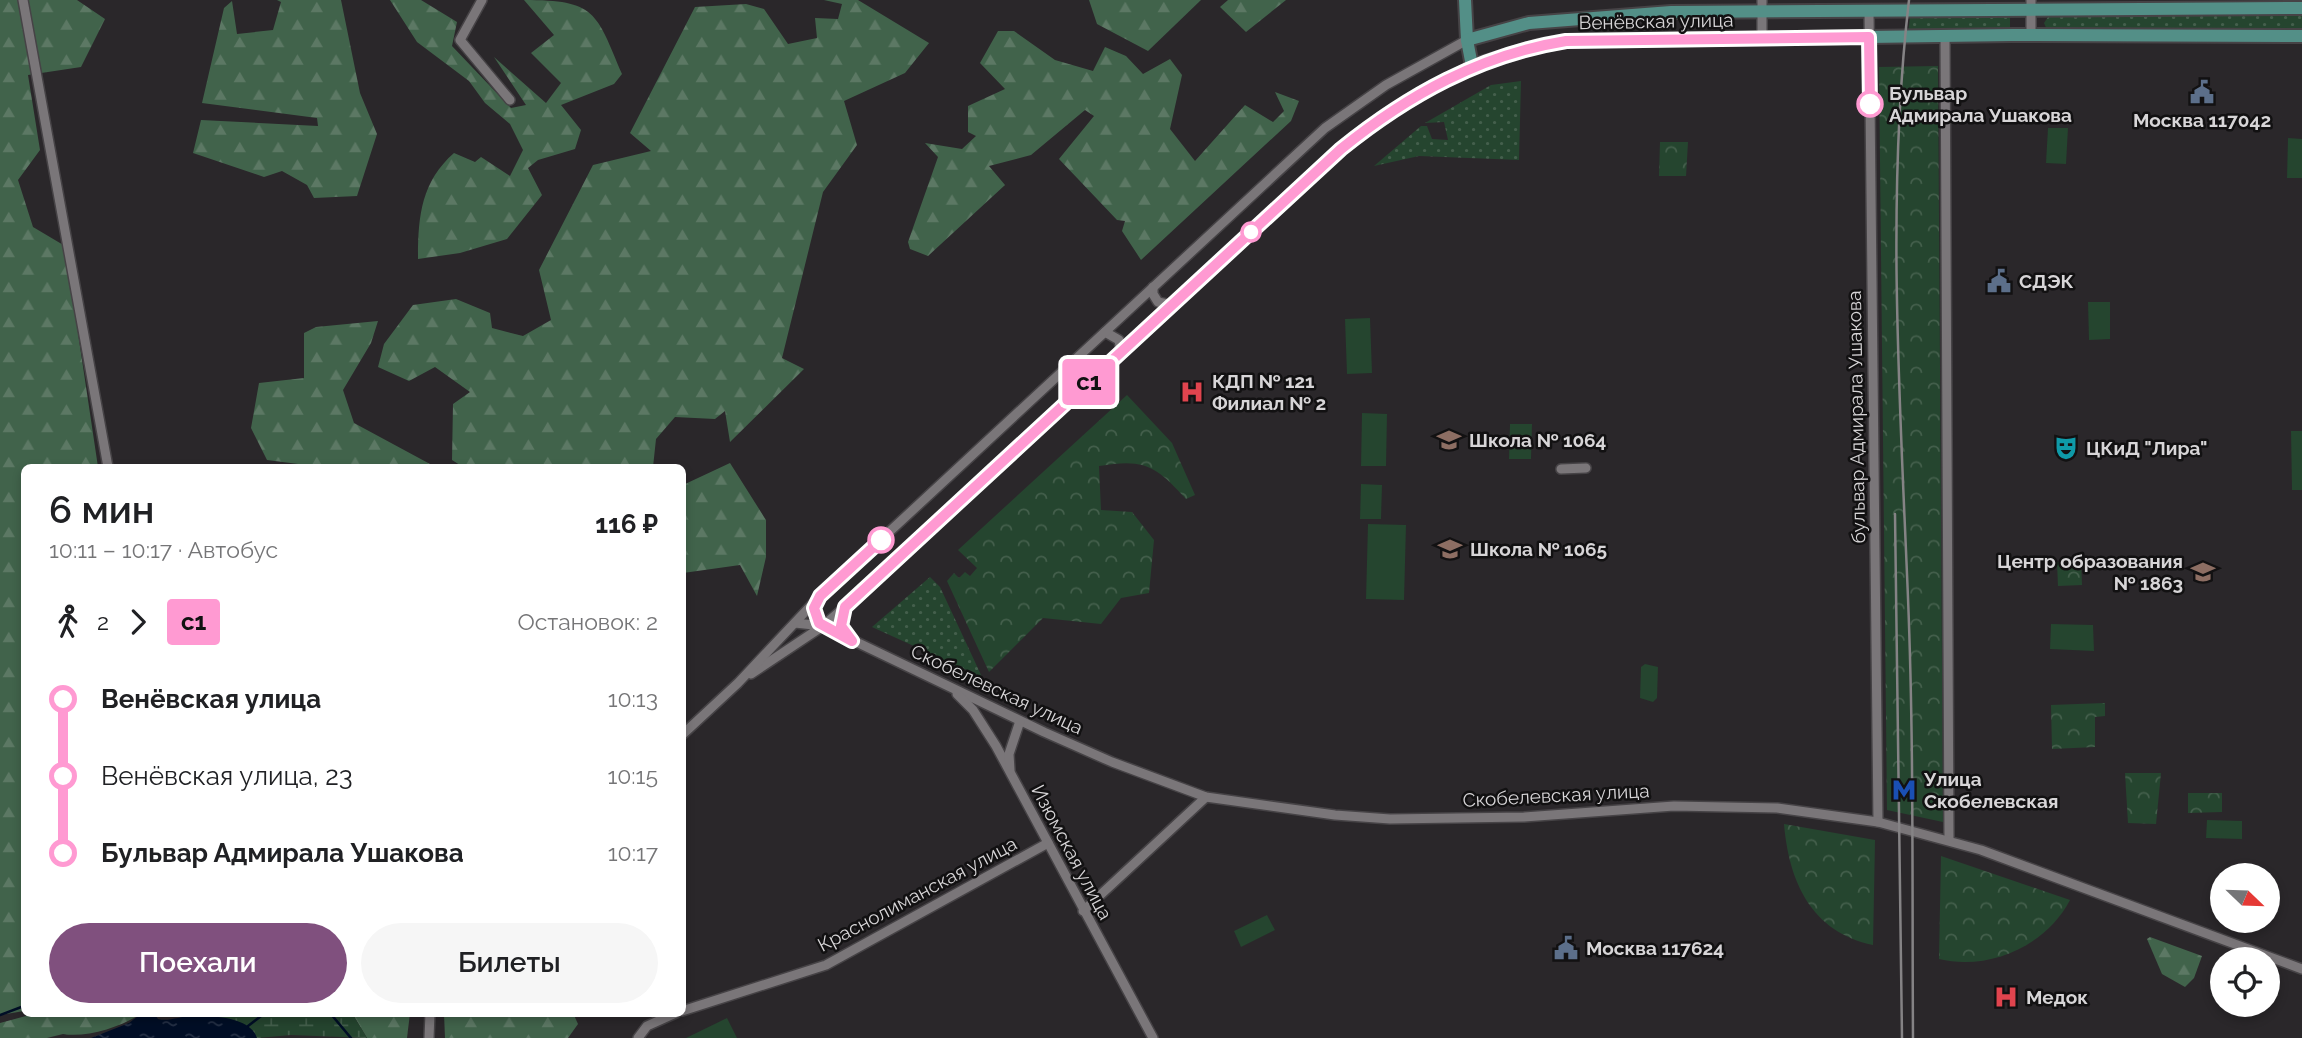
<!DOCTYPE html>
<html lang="ru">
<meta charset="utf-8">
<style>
body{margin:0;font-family:Raleway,sans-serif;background:#f6f6f6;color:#202124;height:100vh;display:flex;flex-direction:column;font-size:26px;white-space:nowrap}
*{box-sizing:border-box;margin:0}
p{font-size:23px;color:#757577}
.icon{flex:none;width:38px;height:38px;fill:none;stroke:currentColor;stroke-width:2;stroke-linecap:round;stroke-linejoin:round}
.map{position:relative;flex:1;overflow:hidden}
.panel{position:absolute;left:21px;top:464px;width:665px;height:553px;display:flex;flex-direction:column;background:#fff;border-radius:10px;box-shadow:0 4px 10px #0003}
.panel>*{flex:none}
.badge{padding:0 14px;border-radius:5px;font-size:24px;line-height:46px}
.needle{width:46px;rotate:113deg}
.tools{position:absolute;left:2210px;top:863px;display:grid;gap:14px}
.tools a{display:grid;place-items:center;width:70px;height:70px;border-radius:50%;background:#fff;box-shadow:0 4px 10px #0003;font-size:35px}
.map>.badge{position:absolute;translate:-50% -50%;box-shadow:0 0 0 4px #fff}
.legs{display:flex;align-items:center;gap:10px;height:77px;padding:0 28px;font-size:23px}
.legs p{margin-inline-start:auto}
.headline{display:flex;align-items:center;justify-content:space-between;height:119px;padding:0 28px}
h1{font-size:38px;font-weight:600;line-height:52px}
.action{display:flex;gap:14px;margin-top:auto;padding:14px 28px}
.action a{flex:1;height:80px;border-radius:42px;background:#80507e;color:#fff;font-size:28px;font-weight:600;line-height:80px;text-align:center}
.action a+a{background:#f6f6f6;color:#202124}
ul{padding:0 28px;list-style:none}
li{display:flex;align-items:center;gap:24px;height:77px;font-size:26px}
li i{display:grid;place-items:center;width:10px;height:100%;margin:0 9px;background:currentColor}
li i::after{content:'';width:18px;height:18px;margin:-9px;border:5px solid;border-radius:50%;background:#fff}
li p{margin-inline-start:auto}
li:first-child i{background:linear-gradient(#0000 50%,currentColor 0)}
li:last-child i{background:linear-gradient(currentColor 50%,#0000 0)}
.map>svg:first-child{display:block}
.grass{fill:url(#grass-dots)}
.forest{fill:url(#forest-firs)}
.wetland{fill:url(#wetland-marsh)}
.park{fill:url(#park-crowns)}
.pitch{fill:#25452f}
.water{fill:url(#water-ripples)}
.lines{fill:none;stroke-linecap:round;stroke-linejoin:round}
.stream{stroke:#010e26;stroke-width:2.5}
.minor-casing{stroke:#464346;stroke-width:12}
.major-casing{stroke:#464346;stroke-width:16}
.minor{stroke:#7a7679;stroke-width:9}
.major{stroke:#538f87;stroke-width:12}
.rail{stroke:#858385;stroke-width:2.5}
.line-1-casing{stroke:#fff;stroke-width:16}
.line-1{stroke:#ff9ad2;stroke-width:10}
.stop-1-dot{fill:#fff;stroke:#ff9ad2;stroke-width:3.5}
.labels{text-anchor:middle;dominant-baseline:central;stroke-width:5;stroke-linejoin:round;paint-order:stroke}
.street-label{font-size:19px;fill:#d7d5d7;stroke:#121112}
.stop-label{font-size:19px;font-weight:bold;fill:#d7d5d7;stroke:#121112;text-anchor:start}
.poi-label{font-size:19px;font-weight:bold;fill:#d7d5d7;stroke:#121112;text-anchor:start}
</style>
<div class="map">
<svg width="2302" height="1038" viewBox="0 0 2302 1038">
<defs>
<pattern id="grass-dots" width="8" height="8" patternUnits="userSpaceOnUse" patternTransform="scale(1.75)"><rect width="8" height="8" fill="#25452f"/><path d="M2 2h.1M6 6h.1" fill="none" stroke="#445f4c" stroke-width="1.8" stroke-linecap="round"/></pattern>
<pattern id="forest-firs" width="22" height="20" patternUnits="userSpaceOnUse" patternTransform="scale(1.75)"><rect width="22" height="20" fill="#41634b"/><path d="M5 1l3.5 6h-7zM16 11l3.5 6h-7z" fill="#5c7864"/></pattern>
<pattern id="wetland-marsh" width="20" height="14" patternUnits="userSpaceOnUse" patternTransform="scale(1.75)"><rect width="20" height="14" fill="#25452f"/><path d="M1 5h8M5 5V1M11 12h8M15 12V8" fill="none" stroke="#445f4c"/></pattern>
<pattern id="park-crowns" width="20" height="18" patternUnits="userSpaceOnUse" patternTransform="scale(1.75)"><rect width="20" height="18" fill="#25452f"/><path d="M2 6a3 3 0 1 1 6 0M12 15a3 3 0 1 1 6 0" fill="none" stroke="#445f4c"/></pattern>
<pattern id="water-ripples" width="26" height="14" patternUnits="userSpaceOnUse" patternTransform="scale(1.75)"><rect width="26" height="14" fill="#010e26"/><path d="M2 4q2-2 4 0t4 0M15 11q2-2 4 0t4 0" fill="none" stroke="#253045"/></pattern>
</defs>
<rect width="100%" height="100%" fill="#2a272a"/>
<g class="grass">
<path d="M2302 14V30L2048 32 2044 23 2048 17Z"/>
<path d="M1910 17H2010V32L1908 33Z"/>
<path d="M1521 81 1519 160 1419 156 1374 166 1421 126H1427L1432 139 1448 140 1444 122 1425 123 1491 85Z"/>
<path d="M930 577 940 587 982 677 872 627Z"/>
</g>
<g class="forest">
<path d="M0 0H77L105 19 81 67 28 75 40 150 18 180 33 227 65 246 98 467H24V1011L0 1015Z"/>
<path d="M277 0H341L360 93 377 134 357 196 314 198 307 185 282 171 264 177 193 153 201 120 318 126 317 118 202 103 224 8 232 1 237 34 273 30 281 2Z"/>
<path d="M390 0H421L457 22 452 46 511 108 526 105 494 57 546 103 561 83 531 53 554 35 524 0C596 0 596 12 622 74L614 84 561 105 581 130 575 149 538 160 528 168 542 195 507 239 460 253 418 259C418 217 421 182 454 153L475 162 481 157 510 176 523 150 510 124 485 103 469 81 417 42Z"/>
<path d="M824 0H858L929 43 905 73 844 101 857 145 823 192 782 358 804 369 730 442 725 411 715 419 675 417 656 439 653 467H463L452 460 453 404 470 392 435 367 409 381 378 367 384 344 413 305 456 299 490 313 492 328 523 336 551 320 539 270 593 165 651 151 630 133 695 7 746 4 764 9 788 44 817 38 815 18 838 19 842 4Z"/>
<path d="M1089 0H1201L1148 51 1097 24Z"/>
<path d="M1228 0H1286L1246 32 1220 7Z"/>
<path d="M998 31H1014L1055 60 1093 71 1105 47 1126 56 1143 74 1170 59 1182 75 1170 129 1195 161 1245 105 1273 122 1284 111 1275 92 1299 101 1291 121 1141 260 1122 231 1125 221 1117 220 1059 159 1094 116 1085 110 1031 155 989 166 1005 185 928 256 910 249 908 242 938 157 925 143 962 149 976 136 968 132V106L1005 89 980 63Z"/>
<path d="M378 321 371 343 343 390 354 423 430 464V467H306V465L267 460 251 428 259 383 304 378V333L316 327Z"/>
<path d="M730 463 766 520V557L757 596 740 565 683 573V485Z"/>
<path d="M2150 937 2202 956 2194 978 2185 987 2162 974 2147 939Z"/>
<path d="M37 1013H142C122 1027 86 1038 63 1034L47 1038H0V1023Z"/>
<path d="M352 1013H410L407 1038H367Z"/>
<path d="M444 1013H573L578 1024 568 1038H445Z"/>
</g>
<path class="wetland" d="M218 1013H352L367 1038 291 1035 257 1038 211 1018Z"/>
<g class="park">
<path d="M1938 66 1943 822 1887 810 1879 67Z"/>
<path d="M1660 142H1688L1686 176H1659Z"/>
<path d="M1127 395 1172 443 1195 495 1186 499C1156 466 1145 458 1099 466L1101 510 1132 512 1154 540 1149 593 1121 598 1101 624 1043 618 989 672 947 581 954 573 959 578 965 572 970 576 977 568 958 550Z"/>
<path d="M2081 561 2082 585 2058 586 2057 562Z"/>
<path d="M2105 703V716L2095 717V747L2052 749 2051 705Z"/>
<path d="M2125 773H2161L2156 824 2128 823Z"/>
<path d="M2188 793H2222V812L2188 813Z"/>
<path d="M1784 824 1875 840 1873 945C1811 932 1789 882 1784 824Z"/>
<path d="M1941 856 2070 900C2046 946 1989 971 1939 959Z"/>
</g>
<g class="pitch">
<path d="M2048 128H2068L2066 164 2046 163Z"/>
<path d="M2288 138 2302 139V178H2287Z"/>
<path d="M2088 302H2110V339L2089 340Z"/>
<path d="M1370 318 1372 373 1347 374 1345 319Z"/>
<path d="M1362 413 1387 414 1386 466H1361Z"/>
<path d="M1510 424H1532L1531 459H1509Z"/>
<path d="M2291 431H2302V490H2292Z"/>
<path d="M1361 484 1382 485 1381 519H1360Z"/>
<path d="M1368 524 1406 525 1404 600 1366 599Z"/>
<path d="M2051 624 2093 625 2094 651 2050 649Z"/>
<path d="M1645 664 1658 667 1657 698 1653 702 1640 698 1641 667Z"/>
<path d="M2207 820 2242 821V839L2206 838Z"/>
<path d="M1267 915 1275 930 1241 947 1234 931Z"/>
<path d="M727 1018 737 1038H686Z"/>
</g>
<path class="water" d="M142 1013H154L158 1019C169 1022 180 1016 191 1016 211 1015 251 1017 257 1038H91L129 1023Z"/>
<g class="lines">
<g class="stream">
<path d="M330 1013 351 1038"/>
<path d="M0 1015 24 1006"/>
<path d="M248 1026 265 1013"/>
</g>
<g class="minor-casing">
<g id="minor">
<path d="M23 0 108 467"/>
<path d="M482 0 460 40 510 100"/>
<path d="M1869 12 1878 822"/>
<path d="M2031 35V0"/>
<path d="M1945 36 1949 840"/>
<path d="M1762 39V0"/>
<path d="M1153 287V294L1158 302 1172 305"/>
<path d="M1105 332 1119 340 1121 352"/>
<path d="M1561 469 1586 468"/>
<path d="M844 609 840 620 848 637"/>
<path d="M795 623 823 626 1044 732 1112 762 1206 797 1335 815 1390 819 1524 817 1674 806 1777 808 1878 822 1981 850 2302 969"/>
<path d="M751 674 823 626 845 607 1341 149 1386 113 1472 66"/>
<path d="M957 694 973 710 996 746 1153 1038"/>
<path d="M682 735 738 683 820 596 1325 128 1386 85 1467 40"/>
<path d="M1010 770 1009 754 1020 721"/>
<path d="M1083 911 1206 797"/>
<path d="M682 1011 826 965 1048 843"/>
<path d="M429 1038 430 1013"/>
<path d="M638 1038 647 1026 676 1013"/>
</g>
</g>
<g class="major-casing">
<g id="major">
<path d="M1465 0 1467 40 1472 66 1538 46 1566 41 2012 35 2302 36"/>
<path d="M1467 40 1529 23 1671 12 2302 8"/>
</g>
</g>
<use href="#minor" class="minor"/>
<use href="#major" class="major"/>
<g class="rail">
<path d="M1909 0C1886 197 1900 400 1908 598 1914 745 1912 891 1913 1038"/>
<path d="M1895 514 1902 1038"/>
</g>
</g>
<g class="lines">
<g class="line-1-casing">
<path id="line-1" d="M881 540 820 596 814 608 819 623 852 641 841 626 845 607 1341 149C1408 95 1480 55 1566 41L1869 37 1870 104"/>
</g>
<use href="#line-1" class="line-1"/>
</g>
<defs>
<g id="civic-bare" transform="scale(1.89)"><path d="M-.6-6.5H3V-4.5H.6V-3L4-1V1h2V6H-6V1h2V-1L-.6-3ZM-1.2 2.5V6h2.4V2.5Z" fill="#5c6f8a" stroke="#121112" stroke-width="2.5" paint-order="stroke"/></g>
<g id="hospital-bare" transform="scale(1.89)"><path d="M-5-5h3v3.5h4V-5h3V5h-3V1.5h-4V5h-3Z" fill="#e0444e" stroke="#121112" stroke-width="2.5" paint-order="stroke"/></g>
<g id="school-bare" transform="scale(1.89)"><path d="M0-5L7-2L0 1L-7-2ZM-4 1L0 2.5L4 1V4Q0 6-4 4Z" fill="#8d6e63" stroke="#121112" stroke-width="2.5" paint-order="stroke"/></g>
<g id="theatre-bare" transform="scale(1.89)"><path d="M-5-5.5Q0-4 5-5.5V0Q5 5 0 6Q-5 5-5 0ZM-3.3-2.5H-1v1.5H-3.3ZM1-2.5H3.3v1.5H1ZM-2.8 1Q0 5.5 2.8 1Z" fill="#0f9aa8" stroke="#121112" stroke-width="2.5" paint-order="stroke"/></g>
<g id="metro-bare" transform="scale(1.89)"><path d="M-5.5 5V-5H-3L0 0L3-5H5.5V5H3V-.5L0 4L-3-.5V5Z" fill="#1a4fb4" stroke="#121112" stroke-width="2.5" paint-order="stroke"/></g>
</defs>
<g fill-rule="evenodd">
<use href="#civic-bare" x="2202" y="92"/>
<use href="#civic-bare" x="1999" y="281"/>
<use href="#hospital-bare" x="1192" y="392"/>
<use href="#school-bare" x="1449" y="440"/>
<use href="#theatre-bare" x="2066" y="448"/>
<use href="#school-bare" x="1450" y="549"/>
<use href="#school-bare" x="2203" y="572"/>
<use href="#metro-bare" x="1904" y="790"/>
<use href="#civic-bare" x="1566" y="948"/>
<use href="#hospital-bare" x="2006" y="997"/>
</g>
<g class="stop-1-dot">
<circle cx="1870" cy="104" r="12"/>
<circle cx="1251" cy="232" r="9"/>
<circle cx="881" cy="540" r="12"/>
</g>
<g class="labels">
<g class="street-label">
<text transform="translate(1656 21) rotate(-1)">Венёвская улица</text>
<text transform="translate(1856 417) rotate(-91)">бульвар Адмирала Ушакова</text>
<text transform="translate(997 689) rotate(25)">Скобелевская улица</text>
<text transform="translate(1556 795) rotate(-3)">Скобелевская улица</text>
<text transform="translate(1072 852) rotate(62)">Изюмская улица</text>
<text transform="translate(917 894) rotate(-28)">Краснолиманская улица</text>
</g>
<g class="stop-label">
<text x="1889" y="93">Бульвар<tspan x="1889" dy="22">Адмирала Ушакова</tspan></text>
</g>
<g class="poi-label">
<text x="2202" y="120" text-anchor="middle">Москва 117042</text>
<text x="2019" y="281">СДЭК</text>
<text x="1212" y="381">КДП № 121<tspan x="1212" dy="22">Филиал № 2</tspan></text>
<text x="1469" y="440">Школа № 1064</text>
<text x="2086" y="448">ЦКиД "Лира"</text>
<text x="1470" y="549">Школа № 1065</text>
<text x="2183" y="561" text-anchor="end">Центр образования<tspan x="2183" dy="22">№ 1863</tspan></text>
<text x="1924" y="779">Улица<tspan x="1924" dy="22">Скобелевская</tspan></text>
<text x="1586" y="948">Москва 117624</text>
<text x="2026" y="997">Медок</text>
</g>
</g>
</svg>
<div class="tools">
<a><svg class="needle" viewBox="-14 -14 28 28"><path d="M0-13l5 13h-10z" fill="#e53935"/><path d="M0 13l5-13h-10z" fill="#757577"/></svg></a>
<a><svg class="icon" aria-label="locate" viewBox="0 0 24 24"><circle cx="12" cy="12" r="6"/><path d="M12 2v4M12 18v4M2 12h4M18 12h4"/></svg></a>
</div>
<b class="badge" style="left:1089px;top:382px;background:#ff9ad2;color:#111">с1</b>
<section class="panel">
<div class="headline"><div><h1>6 мин</h1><p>10:11 – 10:17 · Автобус</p></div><b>116 ₽</b></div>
<div class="legs"><svg class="icon" aria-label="walk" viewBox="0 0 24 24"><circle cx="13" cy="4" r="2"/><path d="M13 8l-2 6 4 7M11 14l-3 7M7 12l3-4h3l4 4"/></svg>2<svg class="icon" aria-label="forward" viewBox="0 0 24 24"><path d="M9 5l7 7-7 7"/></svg><b class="badge" style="background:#ff9ad2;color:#111">с1</b><p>Остановок: 2</p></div>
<ul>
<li><i style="color:#ff9ad2"></i><b>Венёвская улица</b><p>10:13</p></li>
<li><i style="color:#ff9ad2"></i><span>Венёвская улица, 23</span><p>10:15</p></li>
<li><i style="color:#ff9ad2"></i><b>Бульвар Адмирала Ушакова</b><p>10:17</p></li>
</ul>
<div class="action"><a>Поехали</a><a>Билеты</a></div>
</section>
</div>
